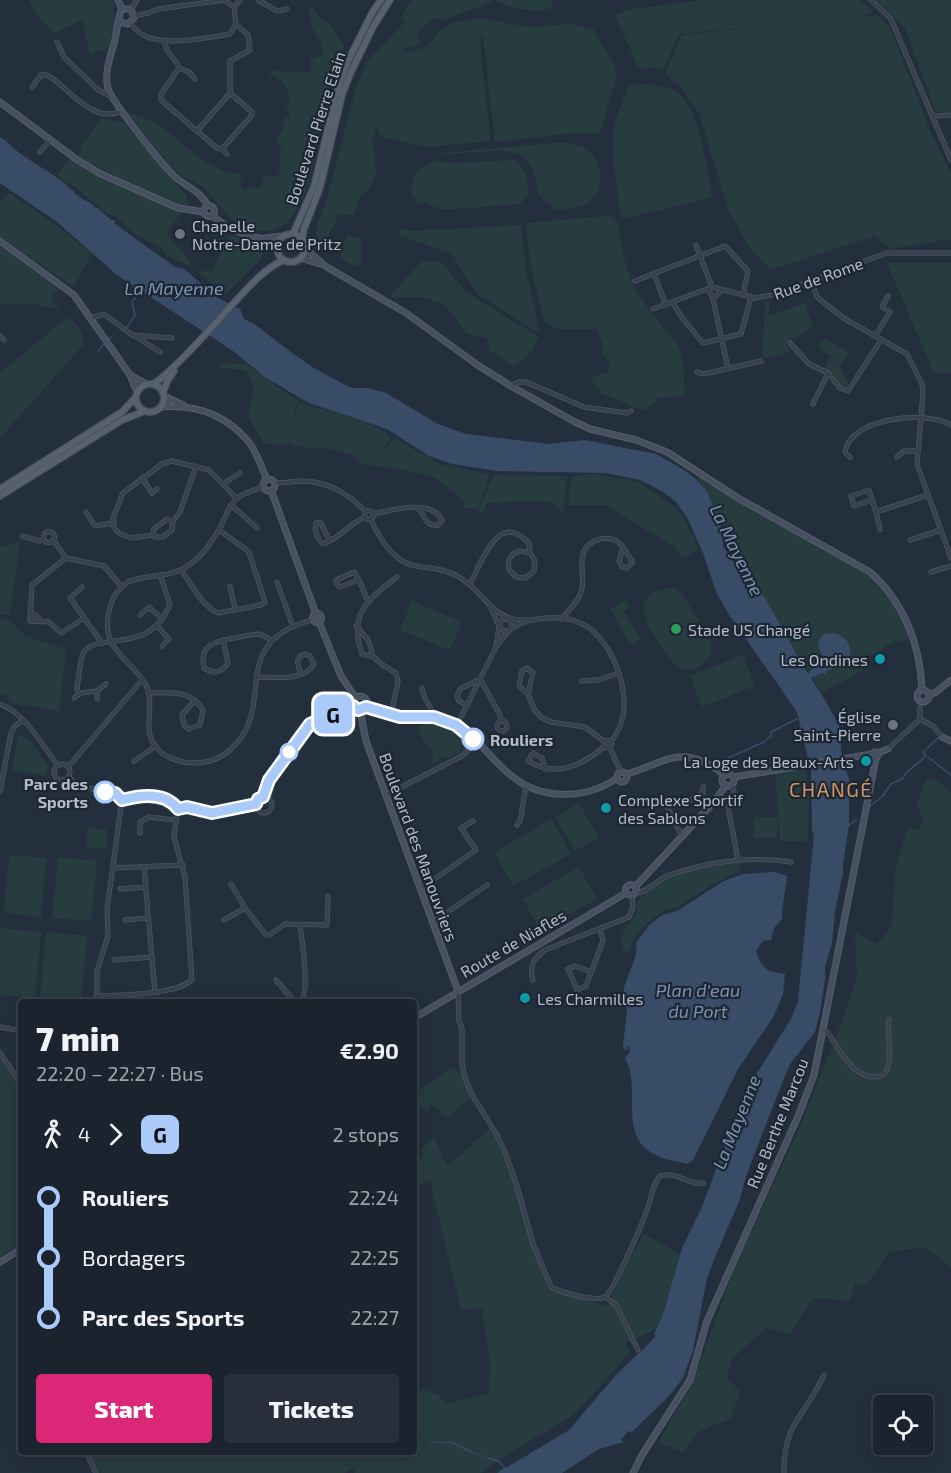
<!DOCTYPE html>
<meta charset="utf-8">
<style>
body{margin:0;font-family:"Exo 2",sans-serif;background:#282f3a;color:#f1f3f6;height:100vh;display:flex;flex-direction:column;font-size:22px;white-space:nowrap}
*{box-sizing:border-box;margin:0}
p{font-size:20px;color:#a0a4aa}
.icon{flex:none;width:33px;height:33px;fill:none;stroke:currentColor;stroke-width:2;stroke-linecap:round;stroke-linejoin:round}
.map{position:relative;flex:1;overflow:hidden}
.panel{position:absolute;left:18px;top:999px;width:399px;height:456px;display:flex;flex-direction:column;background:#1b232e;border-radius:6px;box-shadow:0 3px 15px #0003,0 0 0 2px #39404a}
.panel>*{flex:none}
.badge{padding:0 12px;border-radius:9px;font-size:21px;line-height:39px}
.controls{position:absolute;left:873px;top:1395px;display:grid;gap:12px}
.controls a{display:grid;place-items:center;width:60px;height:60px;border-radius:6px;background:#1b232e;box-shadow:0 3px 15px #0003,0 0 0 2px #39404a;font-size:30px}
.map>.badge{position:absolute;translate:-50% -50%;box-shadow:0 0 0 3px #fff}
.legs{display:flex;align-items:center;gap:9px;height:66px;padding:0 18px;font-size:20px}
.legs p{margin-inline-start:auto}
.headline{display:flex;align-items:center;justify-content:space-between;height:102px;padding:0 18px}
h1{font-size:33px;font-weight:800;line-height:45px}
.primary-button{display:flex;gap:12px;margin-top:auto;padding:12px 18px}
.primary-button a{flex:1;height:69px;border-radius:6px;background:#db2777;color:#fff;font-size:24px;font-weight:800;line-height:69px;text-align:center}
.primary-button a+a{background:#282f3a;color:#f1f3f6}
ul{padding:0 18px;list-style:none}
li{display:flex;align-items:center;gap:21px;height:60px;font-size:22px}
li i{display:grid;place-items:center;width:9px;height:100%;margin:0 8px;background:currentColor}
li i::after{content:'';width:15px;height:15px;margin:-8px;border:4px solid;border-radius:50%;background:#1b232e}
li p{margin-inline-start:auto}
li:first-child i{background:linear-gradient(#0000 50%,currentColor 0)}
li:last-child i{background:linear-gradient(currentColor 50%,#0000 0)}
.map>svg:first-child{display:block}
.green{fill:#263c3f}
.water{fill:#394c67}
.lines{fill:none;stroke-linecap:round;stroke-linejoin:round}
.stream{stroke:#394c67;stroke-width:1.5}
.street-casing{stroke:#565f6c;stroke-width:5}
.secondary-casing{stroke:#565f6c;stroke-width:7}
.primary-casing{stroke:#414a57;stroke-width:8}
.street{stroke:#38414e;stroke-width:4}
.secondary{stroke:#465061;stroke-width:5}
.primary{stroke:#56606e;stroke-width:6}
.line-1-casing{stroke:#fff;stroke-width:14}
.line-1{stroke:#aacaf9;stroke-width:9}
.worship-dot{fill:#6b7280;stroke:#1d2633;stroke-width:2}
.leisure-dot{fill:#2e9e5b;stroke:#1d2633;stroke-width:2}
.culture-dot{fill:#0f9aa8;stroke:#1d2633;stroke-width:2}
.stop-1-dot{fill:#fff;stroke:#aacaf9;stroke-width:3}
.labels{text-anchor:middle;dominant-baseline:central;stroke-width:4.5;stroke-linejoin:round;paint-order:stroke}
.street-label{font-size:16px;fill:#b4bcc9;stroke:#1d2633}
.poi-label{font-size:16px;fill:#b4bcc9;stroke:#1d2633;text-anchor:start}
.stop-label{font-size:16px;font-weight:bold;fill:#b4bcc9;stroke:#1d2633;text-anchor:start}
.water-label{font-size:18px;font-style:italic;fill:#7c92b1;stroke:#1d2633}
.quarter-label{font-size:20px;letter-spacing:1.5px;fill:#d59563;stroke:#1d2633}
</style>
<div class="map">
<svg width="951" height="1473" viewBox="0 0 951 1473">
<rect width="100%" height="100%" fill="#242f3e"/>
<g class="green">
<path d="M29 0H113L115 25 110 48 90 54 82 20 54 33 37 16Z"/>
<path d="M413 0H491L492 2 443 20 436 18 417 32 420 45 403 49 405 54 427 46 440 30 455 23 478 18 529 27 572 24 593 29 615 67 616 79 600 133 566 134 495 142 483 38 496 43 479 35 491 141 428 147 381 137 376 126 372 142 376 168 375 178 369 189 359 198 354 215 339 214 322 250 316 234 317 224 326 203 356 87 369 59 406 21 401 20 406 8Z"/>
<path d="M493 0H554L550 10 540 7 545 11 516 9Z"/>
<path d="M704 0H860L873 12 858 17 878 15 892 32 932 136 951 174V239L890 249 875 236 771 270 748 246 728 209 699 113 681 87 665 74 682 35 772 25 679 34 664 69 638 67 615 15 631 9Z"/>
<path d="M876 0H951V112H936L905 28Z"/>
<path d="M309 4 320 18 329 22 344 46 332 75 309 184 300 204 291 218 283 226 272 231H258L235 224 202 186 182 176 168 164 128 113C137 116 147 118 155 123 181 139 209 174 242 174L240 183 243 189 261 188 263 177 279 175 281 148 276 138 283 132 284 119 289 117V110L285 106 290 102C288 84 283 81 268 73L280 70 284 73 311 71 310 60 323 55 321 42 311 26Z"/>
<path d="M649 84C656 86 665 86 672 89 701 102 707 170 712 198L621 219 614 167V123L629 85Z"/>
<path d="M102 118 124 123 186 195 188 205 183 206 124 181 78 156 82 145Z"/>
<path d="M567 142C573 144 580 145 585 148 604 159 606 193 586 204 577 209 564 209 554 209L538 194C534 141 504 151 463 153 455 153 447 155 440 153Z"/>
<path d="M70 158 97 175 182 212 169 229 168 235 192 264 190 266 167 256 160 247 134 234 115 215 107 214 78 189 56 176Z"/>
<path d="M437 160 448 163 515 160C526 169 528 180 529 194L520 204 442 210 425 203 419 204 411 193C414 172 418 168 437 160Z"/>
<path d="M9 193 51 221 92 254 73 287 0 236V203Z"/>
<path d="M604 216 613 217 617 222 626 266 634 287 652 314 678 345 683 359 685 396 658 398 644 411 601 393 590 378 608 372 611 363 601 353 604 346 596 329H555L544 320C536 289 526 255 527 223Z"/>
<path d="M521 225 526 271 540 334 477 294 452 254 399 235 400 228 410 231Z"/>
<path d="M230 234 262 249V258L225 295 198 272 212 270Z"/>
<path d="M347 235 362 239 361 266 358 267 341 259V253Z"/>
<path d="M0 246 54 285 58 290 52 294V301L60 310C37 303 24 302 0 305Z"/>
<path d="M422 261 441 262 466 292 539 337 532 351 515 367 489 350 487 338 466 333 445 305 422 297H392L393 292Z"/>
<path d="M887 263H951V373H934Z"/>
<path d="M769 301V316L804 303 813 326 787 342 786 345 790 351 783 355 762 358 765 302Z"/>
<path d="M66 318C78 322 84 332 83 345L0 438V373Z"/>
<path d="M825 338 848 352 840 367 849 386 847 389H843L832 374 824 369 830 356 822 351 819 344Z"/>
<path d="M219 363 246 364 298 401 292 422 300 403C318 408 381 424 390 437L381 454 394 438 440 464 490 474 478 509 464 508 463 500 436 478 409 471 360 463 352 455 328 448H306L289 444 288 439 287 445 264 444 248 416 254 387 246 370 221 368Z"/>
<path d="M595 474 639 482 674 506 686 522 698 549 682 559 675 547 605 505H568L572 476Z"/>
<path d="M494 475 567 476 563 512 551 502 526 501 487 503 482 515 478 510Z"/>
<path d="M697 476 797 535 862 569 887 591 905 620 909 638 901 642 895 640 892 644H886C880 656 868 653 859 660L864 670 822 693 750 578Z"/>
<path d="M20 541 10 615 0 614V546H8Z"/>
<path d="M667 588H675L681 593C688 604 708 633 711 645 712 651 709 657 705 661 682 685 668 657 657 640 644 618 631 597 667 588Z"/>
<path d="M626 600 630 607 624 611 641 639 631 645 610 609Z"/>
<path d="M412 601 462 622 450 650 400 630Z"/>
<path d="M0 619 9 620 25 636 66 649 59 711 12 703 6 695 0 694Z"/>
<path d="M743 655 755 686 702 707 690 676Z"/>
<path d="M431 722C446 723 461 730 465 744L459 752 449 758 442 757 432 764 433 752 427 744H424L417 727Z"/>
<path d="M18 735 28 738 48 765 46 776 12 770Z"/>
<path d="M805 767 809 789 808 842 780 841 775 772Z"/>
<path d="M927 778 936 780 951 792V1267L926 1247 889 1252 868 1283 855 1284 850 1301 813 1298 790 1334 766 1328 733 1358 727 1377 740 1392 730 1419 698 1432 684 1452 658 1443 693 1382 734 1269 798 1131 835 1040 857 979 855 932 876 944 891 928 896 867 908 828 919 830 924 819 916 805Z"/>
<path d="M579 803 599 838 575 851 555 817Z"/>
<rect x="754" y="817" width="23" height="21"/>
<path d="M552 819 571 854 513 886 494 852Z"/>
<path d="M87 828 107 830 106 849 86 848Z"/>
<path d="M9 855 46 858 41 917 4 913Z"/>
<path d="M58 857 97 861 91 921 52 918Z"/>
<path d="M733 863H741L740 870 710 886 676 908 662 911 644 926 633 941 629 954 623 949C619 929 627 930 635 916 638 911 636 903 640 899 661 872 702 868 733 863Z"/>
<path d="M579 867 597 899 540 930 523 899Z"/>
<path d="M0 928 41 932 35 998 0 995Z"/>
<path d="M46 932 87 936 81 1002 40 998Z"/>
<path d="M0 1059 21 1088V1243L0 1256Z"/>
<path d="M453 1067 462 1075 470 1098 447 1118 432 1104 427 1112 414 1104V1094Z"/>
<path d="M492 1126 519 1194 548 1289 608 1306 624 1268 644 1234 680 1254C672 1279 667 1304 657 1328L626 1343 630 1352 576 1413 502 1458 481 1473H355V1468L344 1473H100L88 1452H414V1386L439 1395 445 1404 489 1393 490 1361 482 1308 461 1310 430 1180 417 1187 414 1185V1162L423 1154 420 1150 434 1137 447 1167Z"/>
</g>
<g class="water">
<path d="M0 137C8 141 12 147 18 152 37 166 59 176 76 194 82 201 91 200 95 208H98L111 220H115V224L175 267 184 269 218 298 240 309 244 319 254 324 292 353 314 368 347 386 354 388H367L386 393 438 424 466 434 549 444 584 440 656 454 684 470 696 479 706 490 719 519 723 534V546L735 564 765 598 808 674 817 664 823 667V658L818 645 822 635C838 629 853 640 850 656L843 664 833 663 831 664 832 669 826 671V674L822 673 811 678 829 707 839 726 842 756 849 779V825L843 865V873L835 911 832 943 825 967V979L820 1012 815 1032 790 1064 784 1078 746 1176 740 1199 713 1262 707 1278 693 1350 683 1378 670 1395 632 1432 629 1431 621 1440 624 1442 599 1449 562 1473H497L504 1468 498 1462 472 1453 451 1443H438L414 1436 438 1442H452L482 1456 498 1460 506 1468 569 1430 616 1375 639 1353H640L656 1336 654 1334 663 1314 682 1248 701 1209 747 1089 791 1019 798 1001 814 835 812 831 811 771 797 712 730 616 717 594 703 553 688 519 677 503 665 493 640 480 605 473 498 471 452 464 429 456 387 429 309 403 266 378 233 351 117 275 57 222 0 183Z"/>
<path d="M775 872 787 876 782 911V919L774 928 771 940 763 941 756 951C761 969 768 972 785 974L783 994 774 1016 738 1069 693 1160 688 1164C676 1161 663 1160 652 1153 618 1132 642 1089 625 1058L630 1052 629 1045 626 1050 623 1047 627 1010C613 989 640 964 636 943L650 924 662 915 677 911 724 881 743 874Z"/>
</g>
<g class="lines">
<g class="stream">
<path d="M127 327 135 315 132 302 139 293"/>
<path d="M109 339 111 337"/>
<path d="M98 351 105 343"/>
<path d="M928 757 951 775"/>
<path d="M717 763 764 742 771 736V732L797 719"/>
<path d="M870 806 882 797 891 784 902 779 905 774 926 756 923 752 938 738"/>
<path d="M848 826 857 819"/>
</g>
<g class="street-casing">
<g id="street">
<path d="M258 0 277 11 287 9"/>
<path d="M871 0 891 19 951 160"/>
<path d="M131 9 137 0"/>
<path d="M134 16 148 13 158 9 224 0 234 7"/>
<path d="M131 23C145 52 204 38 230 34L236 24 234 7 240 0"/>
<path d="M164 41 167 50 178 65 179 68 161 94V100L197 131 230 93V61L250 50 248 35 236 24"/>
<path d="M57 42 64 57 97 89 111 97"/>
<path d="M179 68 189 72 195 79"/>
<path d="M32 87 41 75H47C69 87 92 125 122 111"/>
<path d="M932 116 951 115"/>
<path d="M197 131 217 148 222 149 252 115V112L230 93"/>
<path d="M222 149 227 154"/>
<path d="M40 152 50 140"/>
<path d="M696 245 712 287"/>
<path d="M654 274 666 305"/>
<path d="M811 280 817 297 828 306 845 319 907 354 922 384 923 394 917 464 951 558"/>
<path d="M635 281 725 246 748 271 743 295"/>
<path d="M708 289 713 299 728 368"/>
<path d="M713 299 722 290"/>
<path d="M672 302 683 319 703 343 741 334 751 297"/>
<path d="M653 309 712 287 755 298 772 295 887 253H951"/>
<path d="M91 318 104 314 132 335 172 338"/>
<path d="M0 336 4 340"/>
<path d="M135 336 160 352"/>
<path d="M875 336 890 312 882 307 888 296"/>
<path d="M790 343 809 364 828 373 840 388 848 391 881 340"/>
<path d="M697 372 704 374 761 361"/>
<path d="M511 386 519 382H526L584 407 627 413 631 411"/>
<path d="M813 404 828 373"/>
<path d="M850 457 845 452C850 417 927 410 951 425"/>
<path d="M897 457 904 451H917"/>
<path d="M142 478 152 493 157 489"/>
<path d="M275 483C285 483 294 481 304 481 328 482 349 494 366 512"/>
<path d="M223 484 240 473"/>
<path d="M264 486C255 490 242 493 235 500 229 506 226 516 222 524 213 541 199 562 180 570 153 583 121 567 110 607 98 650 129 656 146 685 153 698 148 715 149 730 153 759 186 767 210 761 220 758 229 752 236 744 267 709 244 669 273 640 284 628 299 625 313 619"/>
<path d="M872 500 854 506 851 496 869 490 876 512 928 495"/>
<path d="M231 505 257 528"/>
<circle cx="369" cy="515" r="4.5"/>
<path d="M86 512 95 526 113 523"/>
<path d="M876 512 880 530"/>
<path d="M373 514C391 510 434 498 442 521L438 525C426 527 424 515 418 508"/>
<path d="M167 519 173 521 172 530 163 537H155L153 535 154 529Z"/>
<path d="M371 520C377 533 386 549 398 558 413 570 434 566 451 573 477 583 487 611 510 618 516 620 523 620 529 620"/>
<path d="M173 521 180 512 196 466"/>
<circle cx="49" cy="537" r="5.5"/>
<path d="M153 535 132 538 120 534 114 528 113 518 123 493 162 464 172 461 209 470 236 498"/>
<path d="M22 536 40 541 44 539"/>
<path d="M53 540 66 558"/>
<path d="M910 540 941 530"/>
<path d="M330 541 320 522 316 523C314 531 317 538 323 544 342 537 350 523 365 517"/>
<path d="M181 570C191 584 202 606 218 613L261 605 265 602 249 552 219 530"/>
<path d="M931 572 951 566"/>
<path d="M359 580 340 587 336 583V580L354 572C360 580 364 592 368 602"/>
<path d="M277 582 293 627"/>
<path d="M470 583C482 564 497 509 529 543L530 553 535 561 534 571 526 578 516 577 509 570C507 560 510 554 520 551L530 553"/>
<path d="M230 586 235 609"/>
<path d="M82 587 70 598 102 643"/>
<path d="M30 613 36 615 41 621"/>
<path d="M140 615 149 607 161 618"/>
<path d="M84 618 61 633 49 622 30 621 32 585 66 558 104 566 122 587"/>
<circle cx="506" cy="625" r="6"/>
<path d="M561 619C568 611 578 603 581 592 585 581 581 570 582 559 583 542 604 533 618 542 624 547 628 555 632 561V563L627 568 622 567 619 561 623 547"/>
<path d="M156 625 169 639 162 646"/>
<path d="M356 626 368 640 372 651 369 656 362 654C348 614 367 600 397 577"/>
<path d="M223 640 228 663C221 674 214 674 204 668 198 641 221 641 240 637 246 636 253 634 259 634 264 635 268 638 272 641"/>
<path d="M496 647C501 641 505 634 511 629 533 614 574 613 594 632 620 656 637 712 611 741"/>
<path d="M370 654 384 666 396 673 398 682 392 710"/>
<path d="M256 677C274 677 304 682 314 664L310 656 305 654C294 657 298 666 301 674"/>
<path d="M582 681 598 680 619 673"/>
<path d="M422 688C422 698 432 706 434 717"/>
<path d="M97 691 106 684"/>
<path d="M149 693C170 693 191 689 203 710L200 725 189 729 184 725 182 715 195 700"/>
<path d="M528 694 533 673 527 668 522 671 519 686 528 694 534 709 541 717 551 722 585 727 605 742"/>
<path d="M74 698 80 693"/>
<path d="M97 699V691L80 693 77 690C78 681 80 659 84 652 99 631 150 656 170 604L160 575"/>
<path d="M0 704C26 713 41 745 58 765"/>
<path d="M466 705 459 701 457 696 460 689 480 679 500 715 501 721"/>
<path d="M920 719 933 726 942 737"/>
<circle cx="502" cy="726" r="5"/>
<path d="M457 725 496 647 499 626 490 606"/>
<circle cx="608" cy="744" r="4"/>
<path d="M610 748 621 772"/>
<path d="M888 749 920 719V708"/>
<path d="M134 761 156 746"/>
<circle cx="62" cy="772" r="8"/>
<path d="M68 767 142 680"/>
<path d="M545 769 542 758 533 753 528 761C555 778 582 766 605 746"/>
<path d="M68 777 81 787 115 793 122 800"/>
<path d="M731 785 734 791 728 807 738 860"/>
<path d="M0 791 11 733 15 726 23 720"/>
<path d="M386 795 460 757 477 743"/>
<circle cx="264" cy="805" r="8"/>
<path d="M263 797 269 780 310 724 353 706"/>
<path d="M122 800C140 795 166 791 178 809L187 807 212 813 256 804"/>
<path d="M517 825 520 821 526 786"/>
<path d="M140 833V822L149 817 175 820"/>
<path d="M682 836 667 807 677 800 684 803 703 793V787"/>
<path d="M113 868 183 865"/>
<path d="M144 868 155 992"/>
<path d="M231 884 245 908 266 935H269L285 924 327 925 328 896"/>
<path d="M120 889 146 887"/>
<path d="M420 889 476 850 461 828 473 821"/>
<path d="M636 893C647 893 657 880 667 876 706 862 750 856 791 862"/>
<path d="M125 920 148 918"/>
<path d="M224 920 245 908"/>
<path d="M433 922 487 885"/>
<path d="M300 925C302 943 310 988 301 1002"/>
<path d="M114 960 152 957"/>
<path d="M591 972 575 966 568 969 577 990 586 986 603 941 600 930"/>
<path d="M276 980 295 1002"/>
<path d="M533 980C529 966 533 959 545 950L629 917 633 907 632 896"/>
<path d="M458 993 459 1021 462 1028V1063L464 1075 472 1095 497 1135 505 1152 517 1186 533 1244 551 1287C560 1292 595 1302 605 1297 612 1294 643 1222 647 1210 651 1199 652 1185 660 1176 676 1170 688 1186 704 1183"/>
<path d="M96 995 100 996C123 995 174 995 192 980L185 877 174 837 178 809"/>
<path d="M97 1002V971L108 936 107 909 122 800"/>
<path d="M0 1027 21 1031"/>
<path d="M824 1030 828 1033C841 1051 856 1085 883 1075 895 1063 886 1036 889 1020"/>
<path d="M0 1053 21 1084"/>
<path d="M605 1297 616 1305 638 1350"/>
<path d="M414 1376H416"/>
<path d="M86 1452 96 1473"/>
<path d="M784 1473C783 1423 806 1415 824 1375"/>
</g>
</g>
<g class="secondary-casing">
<g id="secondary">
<path d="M118 0 122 9"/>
<path d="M122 9C118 13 117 35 114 43 110 57 104 74 108 88 111 101 162 164 174 176 186 187 201 191 208 206"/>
<path d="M119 20 123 23 128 24 134 18 131 9H122"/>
<path d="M0 102 76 159 101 174 178 208 204 212"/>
<circle cx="209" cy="211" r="5.5"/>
<path d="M213 216C221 223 230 229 241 233 254 238 266 237 277 247"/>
<path d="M265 238 282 236"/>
<path d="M0 241 74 295 130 375 137 392"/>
<path d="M305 248 325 266 406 313 479 366 511 386 573 421 590 429 636 440 667 452 738 498 870 572C904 602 920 644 922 689"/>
<path d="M300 258 320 264"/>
<path d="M130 375 147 384"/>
<path d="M164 396 183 405"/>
<path d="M160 407C195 404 225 414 248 441 257 452 261 467 267 479"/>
<circle cx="269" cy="485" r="6"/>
<path d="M271 490 316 614"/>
<circle cx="317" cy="618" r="4.5"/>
<path d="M319 622 341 676 355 697"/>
<circle cx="923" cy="696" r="6"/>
<path d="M929 695 936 692 951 680"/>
<circle cx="360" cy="703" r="7"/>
<path d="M366 707C376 710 386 715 397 716 419 719 434 713 455 724 478 737 493 762 513 777 543 801 587 799 617 778"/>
<path d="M360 710 366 741 458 991"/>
<path d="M942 737 951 741"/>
<circle cx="875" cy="755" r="3"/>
<path d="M878 753 888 749"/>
<circle cx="622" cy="777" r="5"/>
<path d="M627 774C671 761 681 742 725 775"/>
<circle cx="728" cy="780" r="6"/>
<path d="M734 777 872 754"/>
<circle cx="631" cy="890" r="5.5"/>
<path d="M635 887 713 803 726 785"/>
<path d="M414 1018 626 893"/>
<path d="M0 1262 21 1249"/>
<path d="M633 1473 642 1455 690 1380 707 1321 799 1114 814 1075 876 758"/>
</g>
</g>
<g class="primary-casing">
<g id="primary">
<circle cx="291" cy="248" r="14"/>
<path d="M293 234 314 186 336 95 347 63 372 13 381 0"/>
<path d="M302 239 304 229 320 188 342 95 351 72 373 27 390 0"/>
<path d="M154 384C183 361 207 332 232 305 247 289 263 269 284 260"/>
<circle cx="150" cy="398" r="14"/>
<path d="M163 392 168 380 174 371"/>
<path d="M0 489 122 412 136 397"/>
<path d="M0 496 122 420 145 411"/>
</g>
</g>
<use href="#street" class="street"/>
<use href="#secondary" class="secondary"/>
<use href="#primary" class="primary"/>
</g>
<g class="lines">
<g class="line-1-casing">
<path id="line-1" d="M105 792 115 793 122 800C140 795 165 791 178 809L187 807 212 813 256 804 258 799 263 797 269 780 310 724 353 706 358 710 366 707 400 717H434L456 725 473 739"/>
</g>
<use href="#line-1" class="line-1"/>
</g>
<g class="worship-dot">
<circle cx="180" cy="234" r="6"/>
<circle cx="893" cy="725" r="6"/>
</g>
<circle class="leisure-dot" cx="676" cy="629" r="6"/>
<g class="culture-dot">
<circle cx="880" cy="659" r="6"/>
<circle cx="866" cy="761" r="6"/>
<circle cx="606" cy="808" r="6"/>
<circle cx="525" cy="998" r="6"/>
</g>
<g class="stop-1-dot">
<circle cx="473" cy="739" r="10"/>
<circle cx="289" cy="752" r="8"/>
<circle cx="105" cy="792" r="10"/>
</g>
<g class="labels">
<g class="street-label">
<text transform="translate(315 128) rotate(-72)">Boulevard Pierre Elain</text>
<text transform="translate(818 278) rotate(-20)">Rue de Rome</text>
<text transform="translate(419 847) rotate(70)">Boulevard des Manouvriers</text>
<text transform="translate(513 943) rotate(-30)">Route de Niafles</text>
<text transform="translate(777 1123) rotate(-68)">Rue Berthe Marcou</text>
</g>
<g class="poi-label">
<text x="192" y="225">Chapelle<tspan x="192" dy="18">Notre-Dame de Pritz</tspan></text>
<text x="688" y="629">Stade US Changé</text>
<text x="868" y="659" text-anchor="end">Les Ondines</text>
<text x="881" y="716" text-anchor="end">Église<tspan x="881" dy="18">Saint-Pierre</tspan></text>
<text x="854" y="761" text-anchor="end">La Loge des Beaux-Arts</text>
<text x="618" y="799">Complexe Sportif<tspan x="618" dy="18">des Sablons</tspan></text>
<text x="537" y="998">Les Charmilles</text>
</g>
<g class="stop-label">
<text x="490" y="739">Rouliers</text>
<text x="88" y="783" text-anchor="end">Parc des<tspan x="88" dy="18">Sports</tspan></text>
</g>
<g class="water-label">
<text x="174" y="288">La Mayenne</text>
<text transform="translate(737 550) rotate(64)">La Mayenne</text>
<text x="698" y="990">Plan d'eau<tspan x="698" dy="21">du Port</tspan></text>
<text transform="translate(736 1122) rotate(-68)">La Mayenne</text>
</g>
<g class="quarter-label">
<text x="831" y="789">CHANGÉ</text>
</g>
</g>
</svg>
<div class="controls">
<a><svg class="icon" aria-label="locate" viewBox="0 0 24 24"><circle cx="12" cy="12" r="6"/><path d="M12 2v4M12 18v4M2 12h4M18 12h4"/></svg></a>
</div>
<b class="badge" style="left:333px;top:714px;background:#aacaf9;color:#111">G</b>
<section class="panel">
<div class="headline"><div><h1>7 min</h1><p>22:20 – 22:27 · Bus</p></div><b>€2.90</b></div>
<div class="legs"><svg class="icon" aria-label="walk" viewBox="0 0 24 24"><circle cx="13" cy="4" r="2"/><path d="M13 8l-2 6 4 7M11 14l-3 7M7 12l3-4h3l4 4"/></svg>4<svg class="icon" aria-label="forward" viewBox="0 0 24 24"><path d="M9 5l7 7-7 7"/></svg><b class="badge" style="background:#aacaf9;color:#111">G</b><p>2 stops</p></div>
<ul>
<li><i style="color:#aacaf9"></i><b>Rouliers</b><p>22:24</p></li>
<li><i style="color:#aacaf9"></i><span>Bordagers</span><p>22:25</p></li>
<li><i style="color:#aacaf9"></i><b>Parc des Sports</b><p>22:27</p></li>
</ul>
<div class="primary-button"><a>Start</a><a>Tickets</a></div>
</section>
</div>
